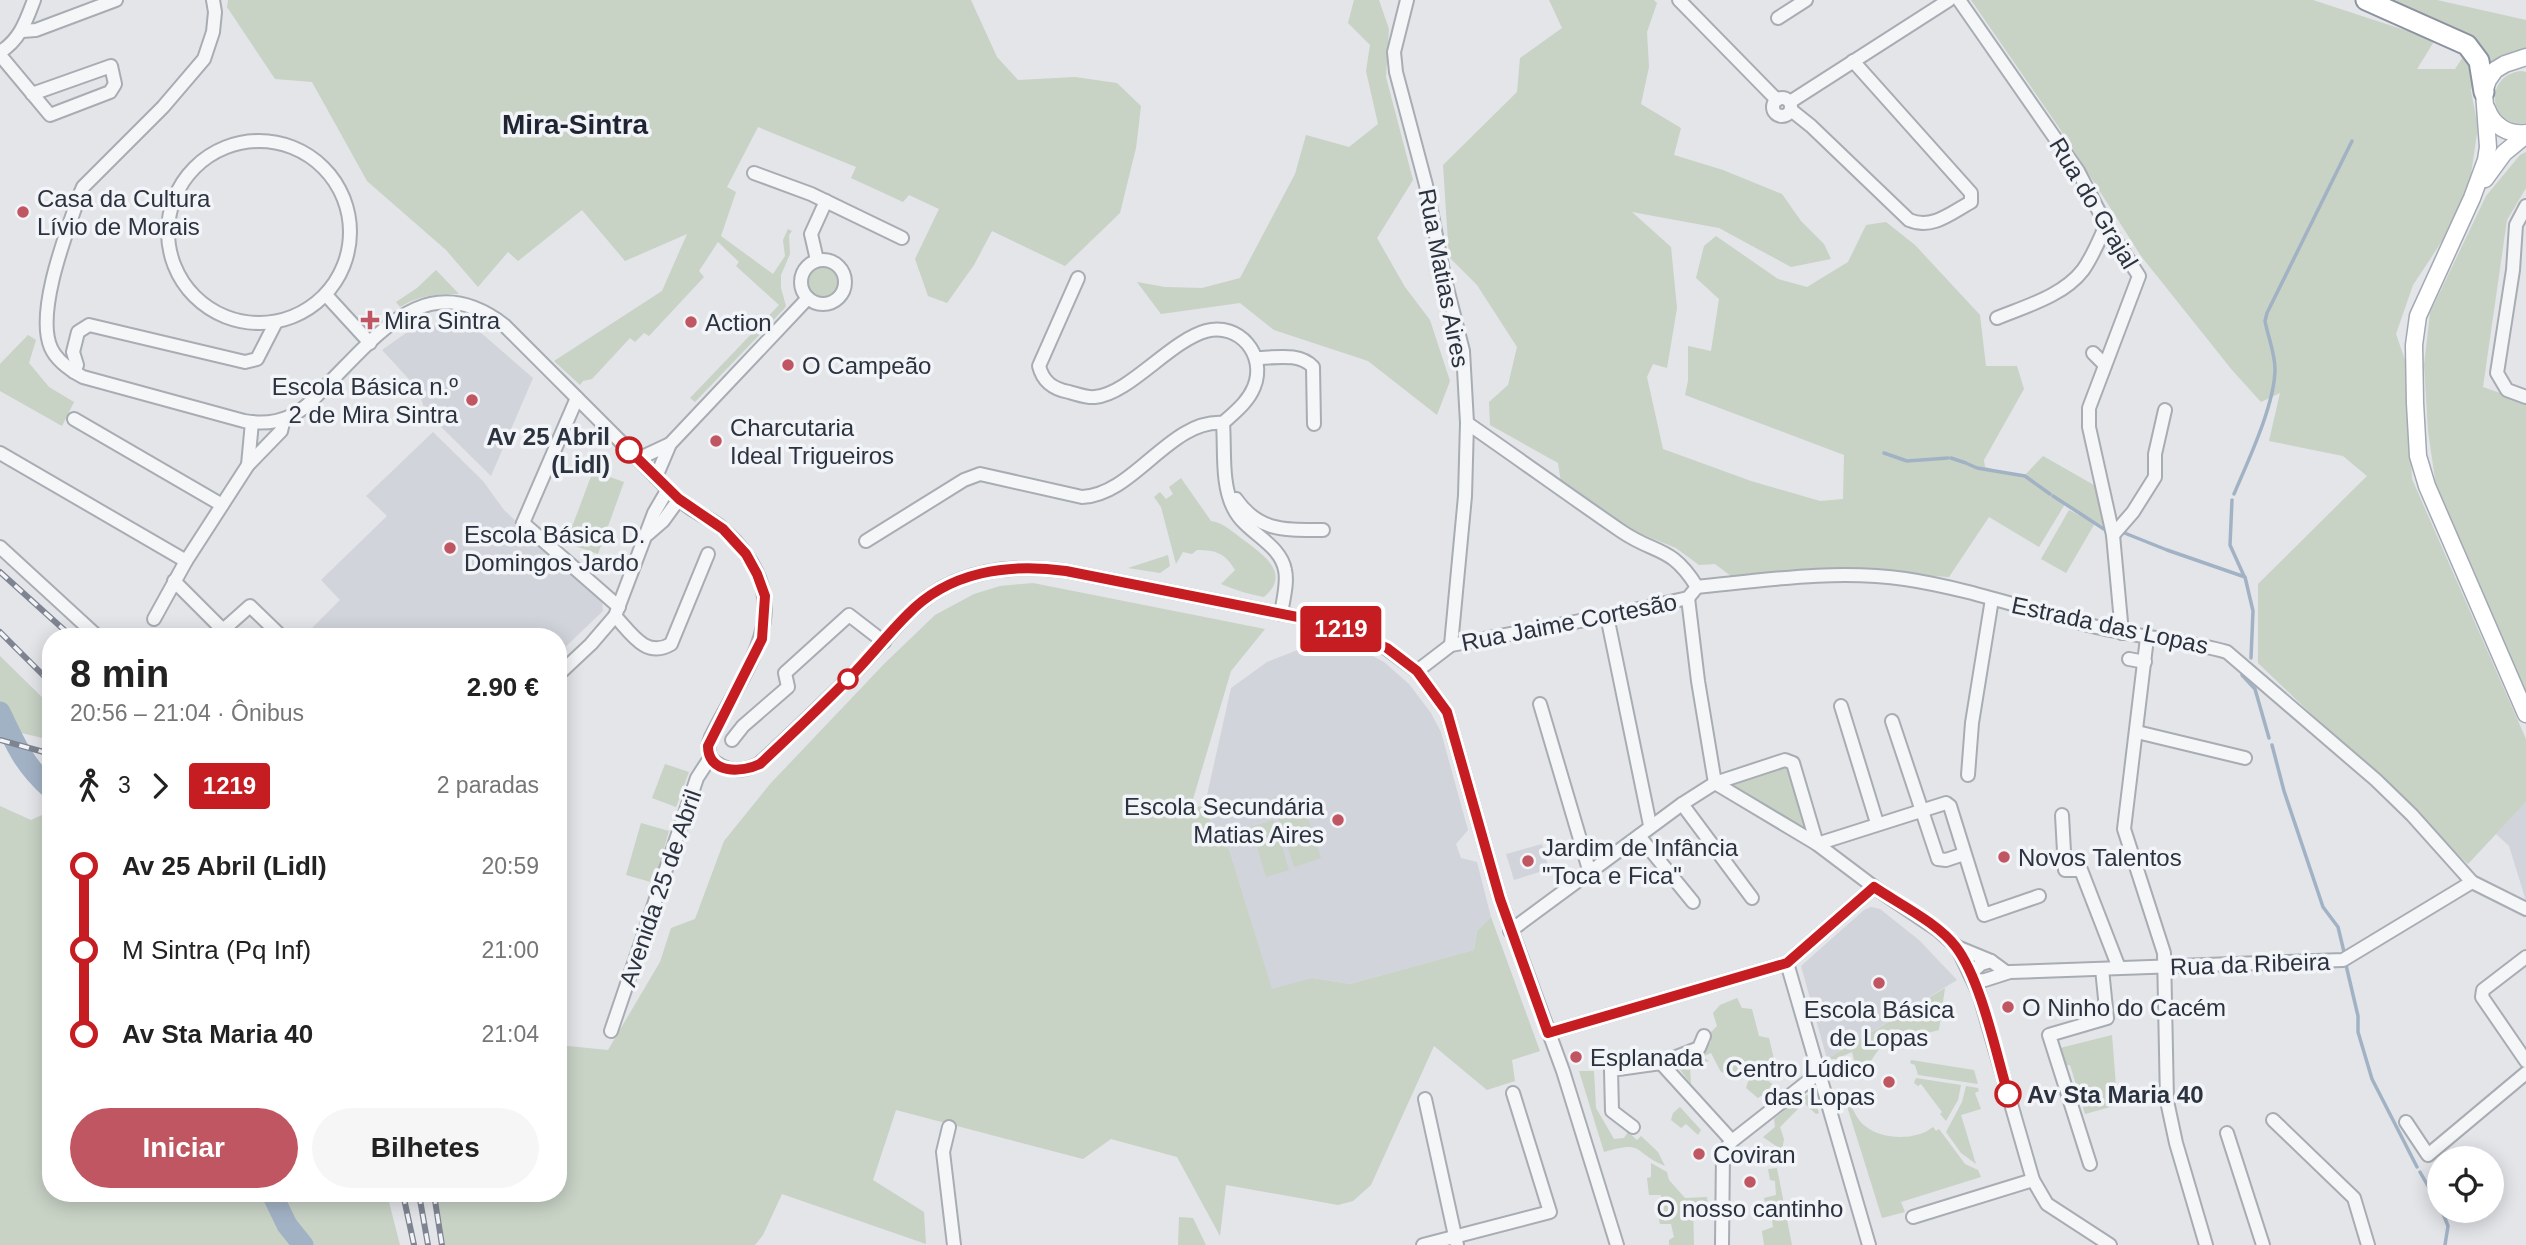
<!DOCTYPE html>
<html lang="pt">
<meta charset="utf-8">
<style>
body{margin:0;font-family:Helvetica,sans-serif;background:#f6f6f6;color:#222;height:100vh;display:flex;flex-direction:column;font-size:26px;white-space:nowrap}
*{box-sizing:border-box;margin:0}
p{font-size:23px;color:#767676}
.icon{flex:none;width:38px;height:38px;fill:none;stroke:currentColor;stroke-width:2;stroke-linecap:round;stroke-linejoin:round}
.map{position:relative;flex:1;overflow:hidden}
.panel{position:absolute;left:42px;top:628px;width:525px;height:574px;display:flex;flex-direction:column;background:#fff;border-radius:28px;box-shadow:0 4px 18px #0003}
.panel>*{flex:none}
.badge{padding:0 14px;border-radius:5px;font-size:24px;line-height:46px}
.fabs{position:absolute;left:2427px;top:1146px;display:grid;gap:14px}
.fabs a{display:grid;place-items:center;width:77px;height:77px;border-radius:50%;background:#fff;box-shadow:0 4px 18px #0003;font-size:35px}
.map>.badge{position:absolute;translate:-50% -50%;box-shadow:0 0 0 4px #fff}
.legs{display:flex;align-items:center;gap:10px;height:77px;padding:0 28px;font-size:23px}
.legs p{margin-inline-start:auto}
.head{display:flex;align-items:center;justify-content:space-between;height:119px;padding:0 28px}
h1{font-size:38px;font-weight:600;line-height:52px}
.primary-button{display:flex;gap:14px;margin-top:auto;padding:14px 28px}
.primary-button a{flex:1;height:80px;border-radius:42px;background:#c05662;color:#fff;font-size:28px;font-weight:600;line-height:80px;text-align:center}
.primary-button a+a{background:#f6f6f6;color:#222}
ul{padding:0 28px;list-style:none}
li{display:flex;align-items:center;gap:24px;height:84px;font-size:26px}
li i{display:grid;place-items:center;width:10px;height:100%;margin:0 9px;background:currentColor}
li i::after{content:'';width:18px;height:18px;margin:-9px;border:5px solid;border-radius:50%;background:#fff}
li p{margin-inline-start:auto}
li:first-child i{background:linear-gradient(#0000 50%,currentColor 0)}
li:last-child i{background:linear-gradient(currentColor 50%,#0000 0)}
.map>svg:first-child{display:block}
.built{fill:#d1d4db}
.green{fill:#c8d2c5}
.lines{fill:none;stroke-linecap:round;stroke-linejoin:round}
.stream{stroke:#a2b2c5;stroke-width:3.5}
.river{stroke:#a2b2c5;stroke-width:21}
.minor-casing{stroke:#a8acb3;stroke-width:16}
.major-casing{stroke:#a3a9b4;stroke-width:19}
.highway-casing{stroke:#8c929f;stroke-width:23}
.minor{stroke:#f5f6f8;stroke-width:12}
.major{stroke:#fff;stroke-width:16}
.highway{stroke:#fff;stroke-width:19}
.rail-casing{stroke:#7e8491;stroke-width:6}
.rail{stroke:#f2f4f7;stroke-width:3.5;stroke-dasharray:10;stroke-linecap:butt}
.line-1-casing{stroke:#fff;stroke-width:16}
.line-1{stroke:#c61d23;stroke-width:10}
.poi-dot{fill:#c05662;stroke:#f2f4f7;stroke-width:2.5}
.stop-1-dot{fill:#fff;stroke:#c61d23;stroke-width:3.5}
.labels{text-anchor:middle;dominant-baseline:central;stroke-width:7;stroke-linejoin:round;paint-order:stroke}
.poi-label{font-size:24px;fill:#2c3340;stroke:#f2f4f7;text-anchor:start}
.street-label{font-size:24px;fill:#2c3340;stroke:#f2f4f7}
.stop-label{font-size:24px;font-weight:bold;fill:#2c3340;stroke:#f2f4f7;text-anchor:end}
.quarter-label{font-size:28px;font-weight:bold;fill:#1e2431;stroke:#f2f4f7}
</style>
<div class="map">
<svg width="2526" height="1245" viewBox="0 0 2526 1245">
<rect width="100%" height="100%" fill="#e3e5e9"/>
<g class="built">
<path d="M454 324 479 331 533 378 491 476 425 411 418 389 382 350 416 326Z"/>
<path d="M433 432 483 481 504 510 602 600 603 611 558 654V637H303L340 600 321 580 387 516 366 496Z"/>
<path d="M1318 642 1356 647 1384 662 1409 684 1431 713 1441 732 1468 830 1456 844 1461 858 1477 862 1491 917 1477 931 1474 950 1350 984 1312 978 1272 990 1229 849 1214 836 1208 810 1207 795 1231 688 1267 662Z"/>
<path d="M2526 802V901L2509 846 2496 834Z"/>
<path d="M1542 844 1549 869 1514 880 1506 854Z"/>
<path d="M1871 907 1880 909 1919 940 1957 980 1827 1059 1801 966 1864 910Z"/>
</g>
<g class="green">
<path d="M228 0H971L997 57 1018 80 1075 77 1117 83 1141 106 1136 148 1120 213 1065 266 992 231 974 265 947 303 928 296 915 259 939 209 909 195 903 202 851 178 856 167 758 127 727 187 736 192 721 236 773 274 785 256 783 240 788 229 792 231 789 235 790 254 781 275V288L786 306 784 309 695 402 690 398 779 305 736 266 739 262 718 242 699 271 704 277 649 336 644 333 635 342 630 338 592 379 583 381 580 385 554 361 662 291 687 234 625 261 582 210 518 261 508 252 478 287 446 250 367 181 312 82 275 79 227 7Z"/>
<path d="M1354 0H1379L1389 29 1386 77 1413 180 1377 238 1405 287 1430 320 1450 381 1437 415 1368 361 1274 330 1240 303 1161 314 1137 282 1165 287 1202 288 1240 278 1295 174 1306 135 1349 147 1378 124 1366 71 1370 45 1348 23Z"/>
<path d="M1549 0H1654L1657 3 1647 32 1649 67 1641 104 1681 128 1674 155 1723 170 1782 194 1801 221 1824 244 1831 259 1791 267 1719 228 1632 212 1671 247 1677 308 1667 368 1653 364 1647 377 1663 449 1751 481 1820 501 1843 499 1844 455 1685 395 1688 381V346L1711 351 1719 299 1696 278 1704 246 1716 236 1778 279 1807 287 1848 262 1866 225 1886 222 1915 245 1980 315 1986 366H2017L2024 389 1984 460 1985 467 2023 477 2043 456 2101 489 2107 528 2065 504 2039 547 1989 517 1949 577 1829 569 1731 576 1715 564 1699 565 1676 548 1634 531 1561 483 1558 463 1490 425 1489 402 1508 385 1517 347 1477 285 1449 257 1443 165 1517 92 1520 58 1562 28Z"/>
<path d="M1971 0H2313L2435 40 2417 69H2455L2463 57 2474 73 2471 91 2478 127 2469 188 2448 232 2413 285 2396 334 2405 360 2412 479 2526 739V802L2468 864 2258 663V584L2367 476 2343 456 2269 441 2280 393 2261 402 2232 370 2141 256 2060 129Z"/>
<path d="M2375 0H2437L2526 20V51L2505 54 2490 65 2478 45Z"/>
<path d="M2521 71 2526 72V123C2489 128 2482 76 2521 71Z"/>
<path d="M2526 152V188L2507 220 2483 387 2526 402V694L2436 486 2428 431 2424 365 2430 313 2486 196 2520 155Z"/>
<circle cx="823" cy="283" r="16"/>
<path d="M436 270 459 294C436 294 420 295 400 307L396 302 417 288Z"/>
<path d="M28 335 36 340 29 363 49 387 74 402 62 426 0 391V364Z"/>
<path d="M593 471 624 482 598 554 566 543Z"/>
<path d="M1181 478 1211 521C1224 523 1234 533 1245 541 1265 556 1291 574 1264 597 1248 594 1236 590 1221 584L1235 570C1225 553 1216 550 1197 550L1192 554 1183 552 1176 564 1161 507 1154 497 1160 492 1166 499 1173 494 1169 487Z"/>
<path d="M2069 510 2095 523 2066 573 2041 559Z"/>
<path d="M1168 555 1170 566 1160 573 1128 568Z"/>
<path d="M1033 583 1265 629 1231 671 1191 806 1207 807 1214 836 1229 849 1272 989 1312 978 1350 984 1474 950 1477 931 1491 917 1540 1051 1512 1060 1515 1081 1487 1090 1434 1046 1371 1185 1353 1201 1338 1205 1226 1185 1220 1236 1177 1157 1111 1139 1083 1159 896 1110 873 1180 924 1212 926 1244 782 1194 763 1235 755 1245H445L437 1194H558V1045L608 1050 660 962 671 928 695 919 724 841 770 784 884 664 935 615 974 594 1000 586Z"/>
<path d="M0 656 51 706V740L0 728Z"/>
<path d="M665 764 689 772 676 807 652 798Z"/>
<path d="M1788 764 1810 835 1727 783Z"/>
<path d="M0 806 31 820 51 811V1194H387L400 1245H0Z"/>
<path d="M1305 809 1321 858 1294 867 1278 818Z"/>
<path d="M1274 820 1289 870 1266 877 1251 827Z"/>
<path d="M641 823 669 831 654 883 626 875Z"/>
<path d="M1945 988 1939 1030 1887 1043 1879 1049 1859 1078 1852 1052 1836 1059H1827Z"/>
<path d="M1737 998 1742 1008 1752 1009 1759 1036 1769 1038 1775 1063 1765 1077 1775 1087 1758 1098 1746 1088 1749 1079 1721 1072 1711 1053 1702 1057 1709 1061 1690 1067 1691 1084 1678 1067 1680 1063 1701 1051 1711 1042 1710 1033 1717 1026 1713 1013 1720 1005Z"/>
<path d="M2112 1035 2116 1086 2114 1106 2085 1114 2070 1065 2065 1066 2056 1049Z"/>
<path d="M1911 1060 1974 1070 1978 1084 1918 1075 1915 1065 1910 1063Z"/>
<path d="M1579 1071H1594L1596 1108 1614 1139 1624 1138 1628 1132 1637 1140 1641 1136 1658 1152 1665 1166C1631 1152 1646 1140 1604 1152Z"/>
<path d="M1916 1078 1961 1085 1958 1100 1946 1121 1940 1114 1942 1112 1921 1084 1918 1086 1914 1083Z"/>
<path d="M1966 1086 1978 1088 1979 1091 1975 1093 1981 1109 1961 1115 1976 1164 1961 1153 1946 1132 1962 1102Z"/>
<path d="M1802 1094 1814 1097 1819 1113 1816 1114 1804 1103 1780 1127 1784 1139 1782 1150 1763 1137 1775 1127 1774 1119Z"/>
<path d="M1846 1103 1850 1104C1854 1111 1858 1121 1865 1126 1882 1140 1916 1141 1933 1127L1936 1131 1939 1129 1965 1164 1978 1170 1981 1177 1901 1202 1905 1212 1882 1218Z"/>
<path d="M1680 1107 1701 1130 1698 1135 1686 1124 1681 1128 1671 1120 1673 1113Z"/>
<path d="M1651 1163 1667 1172 1669 1180 1685 1198 1707 1197 1708 1205 1693 1206 1694 1245H1669V1240L1674 1237 1671 1224H1660L1657 1210H1662L1661 1195H1649L1647 1178 1651 1177Z"/>
<path d="M1777 1168 1792 1245H1764L1762 1231 1773 1227 1771 1212 1767 1211 1764 1198 1776 1195 1775 1181 1770 1180 1768 1169Z"/>
<path d="M1179 1217 1193 1218 1206 1245H1178Z"/>
</g>
<g class="lines">
<g class="stream">
<path d="M1884 453 1907 461 1948 458"/>
<path d="M1951 458 1966 463"/>
<path d="M1968 464 1977 468 2025 476 2050 494"/>
<path d="M2234 494C2248 461 2275 404 2275 369 2275 353 2268 337 2265 321L2267 313 2352 141"/>
<path d="M2053 496 2107 531"/>
<path d="M2232 500 2230 545 2244 576"/>
<path d="M2122 532 2167 550 2245 577 2253 611 2251 658"/>
<path d="M2242 675 2255 689 2269 738"/>
<path d="M2272 745 2284 791 2323 907 2338 927 2345 956"/>
<path d="M2346 965 2358 1016V1032L2372 1079 2417 1167"/>
<path d="M2420 1172 2440 1207"/>
<path d="M2442 1211 2448 1226 2445 1245"/>
</g>
<g class="river">
<path d="M0 712C16 745 23 764 51 789"/>
<path d="M272 1194 287 1225 303 1245"/>
</g>
<g class="minor-casing">
<g id="minor">
<path d="M213 0 215 12 213 32 204 59 163 107 83 187 80 194C67 231 35 312 51 348 57 361 70 370 83 377L244 421C260 424 276 423 291 416 306 409 317 395 328 384 380 332 428 267 504 325L668 489C677 497 686 507 697 512 706 518 716 522 724 530 804 603 748 663 711 737L708 746 710 758 697 778 611 1031"/>
<path d="M1407 0 1394 52 1396 72 1426 185 1444 276 1463 351 1467 423 1465 496 1451 645"/>
<path d="M1679 0 1777 100"/>
<path d="M1959 0 2078 171 2106 225 2139 276 2089 408V427L2113 535 2122 633"/>
<path d="M1778 18 1806 0"/>
<path d="M22 31 36 30 116 0"/>
<path d="M0 52C20 40 26 21 34 0"/>
<path d="M0 55 50 115 110 92 115 84 111 66 32 94"/>
<circle cx="1782" cy="107" r="9"/>
<path d="M1790 102 1949 0"/>
<path d="M1791 110 1811 126 1909 220C1932 230 1951 213 1971 202V193L1853 61"/>
<circle cx="259" cy="232" r="91"/>
<path d="M754 173 811 194 902 238"/>
<path d="M2526 206 2516 225 2513 270 2497 373 2507 390 2526 397"/>
<circle cx="823" cy="282" r="22"/>
<path d="M817 260 811 234 826 201"/>
<path d="M1078 278 1039 366C1043 382 1053 389 1069 392 1077 394 1087 398 1095 397 1129 394 1170 341 1206 331 1239 322 1267 355 1254 387 1248 402 1235 412 1223 423"/>
<path d="M326 295 370 343"/>
<path d="M1997 318C2026 306 2063 296 2083 270 2093 256 2099 240 2106 225"/>
<path d="M2093 353 2105 365"/>
<path d="M1256 358C1275 358 1299 352 1313 367L1314 424"/>
<path d="M74 372 77 365 73 352 78 332 89 325 245 362 257 359 276 322"/>
<path d="M577 398 523 523 619 607"/>
<path d="M74 419 222 505"/>
<path d="M1223 423C1225 450 1221 485 1234 509 1246 533 1280 543 1285 570 1288 583 1283 600 1281 614"/>
<path d="M1467 423C1519 459 1570 496 1621 531 1656 555 1671 545 1697 587"/>
<path d="M0 453 186 561 248 465 281 431 284 419"/>
<path d="M638 459 670 444"/>
<path d="M248 465 252 422"/>
<path d="M656 477 670 444 808 298"/>
<path d="M1236 499C1259 532 1285 530 1323 530"/>
<path d="M648 534 663 521 679 499"/>
<path d="M2113 535 2133 512 2155 477V454L2165 410"/>
<path d="M866 541 964 480 980 474 1082 497C1134 495 1170 419 1223 423"/>
<path d="M0 547 98 637"/>
<path d="M174 581 230 637"/>
<path d="M1688 598 1697 587C1766 580 1836 569 1905 579 1972 589 2036 613 2101 628 2143 638 2186 640 2227 652L2376 780 2412 815 2472 882 2526 909"/>
<path d="M1688 598 1698 681 1715 783"/>
<path d="M615 616C631 633 646 659 671 644L708 554"/>
<path d="M1607 616 1650 825"/>
<path d="M154 619 186 561"/>
<path d="M223 630 250 606 282 637"/>
<path d="M2147 638 2124 829 2164 953 2167 1101 2176 1143 2206 1245"/>
<path d="M2129 659 2145 662"/>
<path d="M1417 671 1451 645 1607 616 1688 598"/>
<path d="M558 675 591 644 615 616 654 513 668 489"/>
<path d="M1540 704 1590 873"/>
<path d="M1841 706 1877 823"/>
<path d="M1892 721 1938 859 1946 860 1964 854"/>
<path d="M2137 732 2245 758"/>
<path d="M732 740 743 726 788 687 785 673 849 615 884 642"/>
<path d="M710 758C726 772 741 773 759 764 794 732 827 700 860 667 876 650 891 632 907 615 950 570 1008 563 1066 571L1323 622 1353 633 1386 648 1417 671 1447 712 1500 899 1563 1071 1617 1245"/>
<path d="M1968 775 1972 723 1992 599"/>
<path d="M1715 783 1817 844 1874 887 1938 930 1957 947 1979 993 2033 1180 2047 1204 2110 1245"/>
<path d="M1682 804 1752 898"/>
<path d="M2062 815 2065 870H2081L2119 968"/>
<path d="M1639 836 1693 902"/>
<path d="M1510 931 1682 804 1715 783 1785 760 1793 763 1817 844 1946 803 1950 806 1984 915 2039 896"/>
<path d="M1957 947 1991 961"/>
<path d="M2526 957 2483 990 2482 997 2526 1061"/>
<path d="M1787 963 1869 1245"/>
<path d="M1970 974 1981 964 1991 961 2006 972"/>
<path d="M1974 981 1985 980 2010 972 2343 960 2472 882"/>
<path d="M1548 1033 1787 963 1874 887"/>
<path d="M1661 1063 1699 1048 1704 1036"/>
<path d="M1425 1099 1457 1245"/>
<path d="M2273 1120 2354 1198 2368 1245"/>
<path d="M2406 1122 2428 1155 2526 1073"/>
<path d="M949 1127 943 1152 954 1245"/>
<path d="M1633 1127 1612 1111 1611 1070 1661 1063 1732 1141 1723 1152 1722 1245"/>
<path d="M2227 1133 2263 1245"/>
<path d="M1732 1141 1820 1072"/>
<path d="M2090 1164 2049 1035 2107 1018 2102 969"/>
<path d="M1913 1217 2033 1180"/>
<path d="M1423 1245 1550 1212 1513 1093"/>
</g>
</g>
<g class="major-casing">
<g id="major">
<path d="M2526 57 2505 64 2495 70 2488 80 2484 92 2488 147 2486 160 2472 198 2418 316 2414 345 2415 403 2418 456 2427 486 2526 714"/>
<path d="M2487 109C2493 126 2508 135 2526 133"/>
<path d="M2485 179 2504 153 2526 135"/>
</g>
</g>
<g class="highway-casing">
<path id="highway" d="M2366 0 2467 45 2479 61 2484 92"/>
</g>
<use href="#minor" class="minor"/>
<use href="#major" class="major"/>
<use href="#highway" class="highway"/>
<g class="rail-casing">
<g id="rail">
<path d="M0 572 72 637"/>
<path d="M0 632 51 683"/>
<path d="M0 740 51 754"/>
<path d="M403 1194 414 1245"/>
<path d="M419 1194 428 1245"/>
<path d="M434 1194 442 1245"/>
</g>
</g>
<use href="#rail" class="rail"/>
</g>
<g class="lines">
<g class="line-1-casing">
<path id="line-1" d="M629 450 679 499 723 529 746 554 757 574 765 596 762 639 708 746C708 774 741 773 760 764 792 734 825 703 856 671 873 653 889 633 907 615 949 571 1009 563 1066 571L1323 622 1353 633 1387 648 1417 671 1447 712 1500 899 1548 1033 1787 963 1874 887C1899 904 1938 923 1956 947 1981 980 1996 1053 2008 1094"/>
</g>
<use href="#line-1" class="line-1"/>
</g>
<g class="poi-dot">
<circle cx="23" cy="212" r="7"/>
<path d="M366.5 309.5h7v7h7v7h-7v7h-7v-7h-7v-7h7z"/>
<circle cx="691" cy="322" r="7"/>
<circle cx="788" cy="365" r="7"/>
<circle cx="472" cy="400" r="7"/>
<circle cx="716" cy="441" r="7"/>
<circle cx="450" cy="548" r="7"/>
<circle cx="1338" cy="820" r="7"/>
<circle cx="2004" cy="857" r="7"/>
<circle cx="1528" cy="861" r="7"/>
<circle cx="1879" cy="983" r="7"/>
<circle cx="2008" cy="1007" r="7"/>
<circle cx="1576" cy="1057" r="7"/>
<circle cx="1889" cy="1082" r="7"/>
<circle cx="1699" cy="1154" r="7"/>
<circle cx="1750" cy="1182" r="7"/>
</g>
<g class="stop-1-dot">
<circle cx="629" cy="450" r="12"/>
<circle cx="848" cy="679" r="9"/>
<circle cx="2008" cy="1094" r="12"/>
</g>
<g class="labels">
<g class="poi-label">
<text x="37" y="198">Casa da Cultura<tspan x="37" dy="28">Lívio de Morais</tspan></text>
<text x="384" y="320">Mira Sintra</text>
<text x="705" y="322">Action</text>
<text x="802" y="365">O Campeão</text>
<text x="458" y="386" text-anchor="end">Escola Básica n.º<tspan x="458" dy="28">2 de Mira Sintra</tspan></text>
<text x="730" y="427">Charcutaria<tspan x="730" dy="28">Ideal Trigueiros</tspan></text>
<text x="464" y="534">Escola Básica D.<tspan x="464" dy="28">Domingos Jardo</tspan></text>
<text x="1324" y="806" text-anchor="end">Escola Secundária<tspan x="1324" dy="28">Matias Aires</tspan></text>
<text x="1542" y="847">Jardim de Infância<tspan x="1542" dy="28">"Toca e Fica"</tspan></text>
<text x="2018" y="857">Novos Talentos</text>
<text x="2022" y="1007">O Ninho do Cacém</text>
<text x="1879" y="1009" text-anchor="middle">Escola Básica<tspan x="1879" dy="28">de Lopas</tspan></text>
<text x="1590" y="1057">Esplanada</text>
<text x="1875" y="1068" text-anchor="end">Centro Lúdico<tspan x="1875" dy="28">das Lopas</tspan></text>
<text x="1713" y="1154">Coviran</text>
<text x="1750" y="1208" text-anchor="middle">O nosso cantinho</text>
</g>
<g class="street-label">
<text transform="translate(2094 203) rotate(59)">Rua do Grajal</text>
<text transform="translate(1444 278) rotate(79)">Rua Matias Aires</text>
<text transform="translate(1569 622) rotate(-11)">Rua Jaime Cortesão</text>
<text transform="translate(2110 625) rotate(12)">Estrada das Lopas</text>
<text transform="translate(660 888) rotate(-71)">Avenida 25 de Abril</text>
<text transform="translate(2250 964) rotate(-2)">Rua da Ribeira</text>
</g>
<g class="stop-label">
<text x="610" y="436">Av 25 Abril<tspan x="610" dy="28">(Lidl)</tspan></text>
<text x="2027" y="1094" text-anchor="start">Av Sta Maria 40</text>
</g>
<g class="quarter-label">
<text x="575" y="124">Mira-Sintra</text>
</g>
</g>
</svg>
<div class="fabs">
<a><svg class="icon" aria-label="locate" viewBox="0 0 24 24"><circle cx="12" cy="12" r="6"/><path d="M12 2v4M12 18v4M2 12h4M18 12h4"/></svg></a>
</div>
<b class="badge" style="left:1341px;top:629px;background:#c61d23;color:#fff">1219</b>
<section class="panel">
<div class="head"><div><h1>8 min</h1><p>20:56 – 21:04 · Ônibus</p></div><b>2.90 €</b></div>
<div class="legs"><svg class="icon" aria-label="walk" viewBox="0 0 24 24"><circle cx="13" cy="4" r="2"/><path d="M13 8l-2 6 4 7M11 14l-3 7M7 12l3-4h3l4 4"/></svg>3<svg class="icon" aria-label="forward" viewBox="0 0 24 24"><path d="M9 5l7 7-7 7"/></svg><b class="badge" style="background:#c61d23;color:#fff">1219</b><p>2 paradas</p></div>
<ul>
<li><i style="color:#c61d23"></i><b>Av 25 Abril (Lidl)</b><p>20:59</p></li>
<li><i style="color:#c61d23"></i><span>M Sintra (Pq Inf)</span><p>21:00</p></li>
<li><i style="color:#c61d23"></i><b>Av Sta Maria 40</b><p>21:04</p></li>
</ul>
<div class="primary-button"><a>Iniciar</a><a>Bilhetes</a></div>
</section>
</div>
